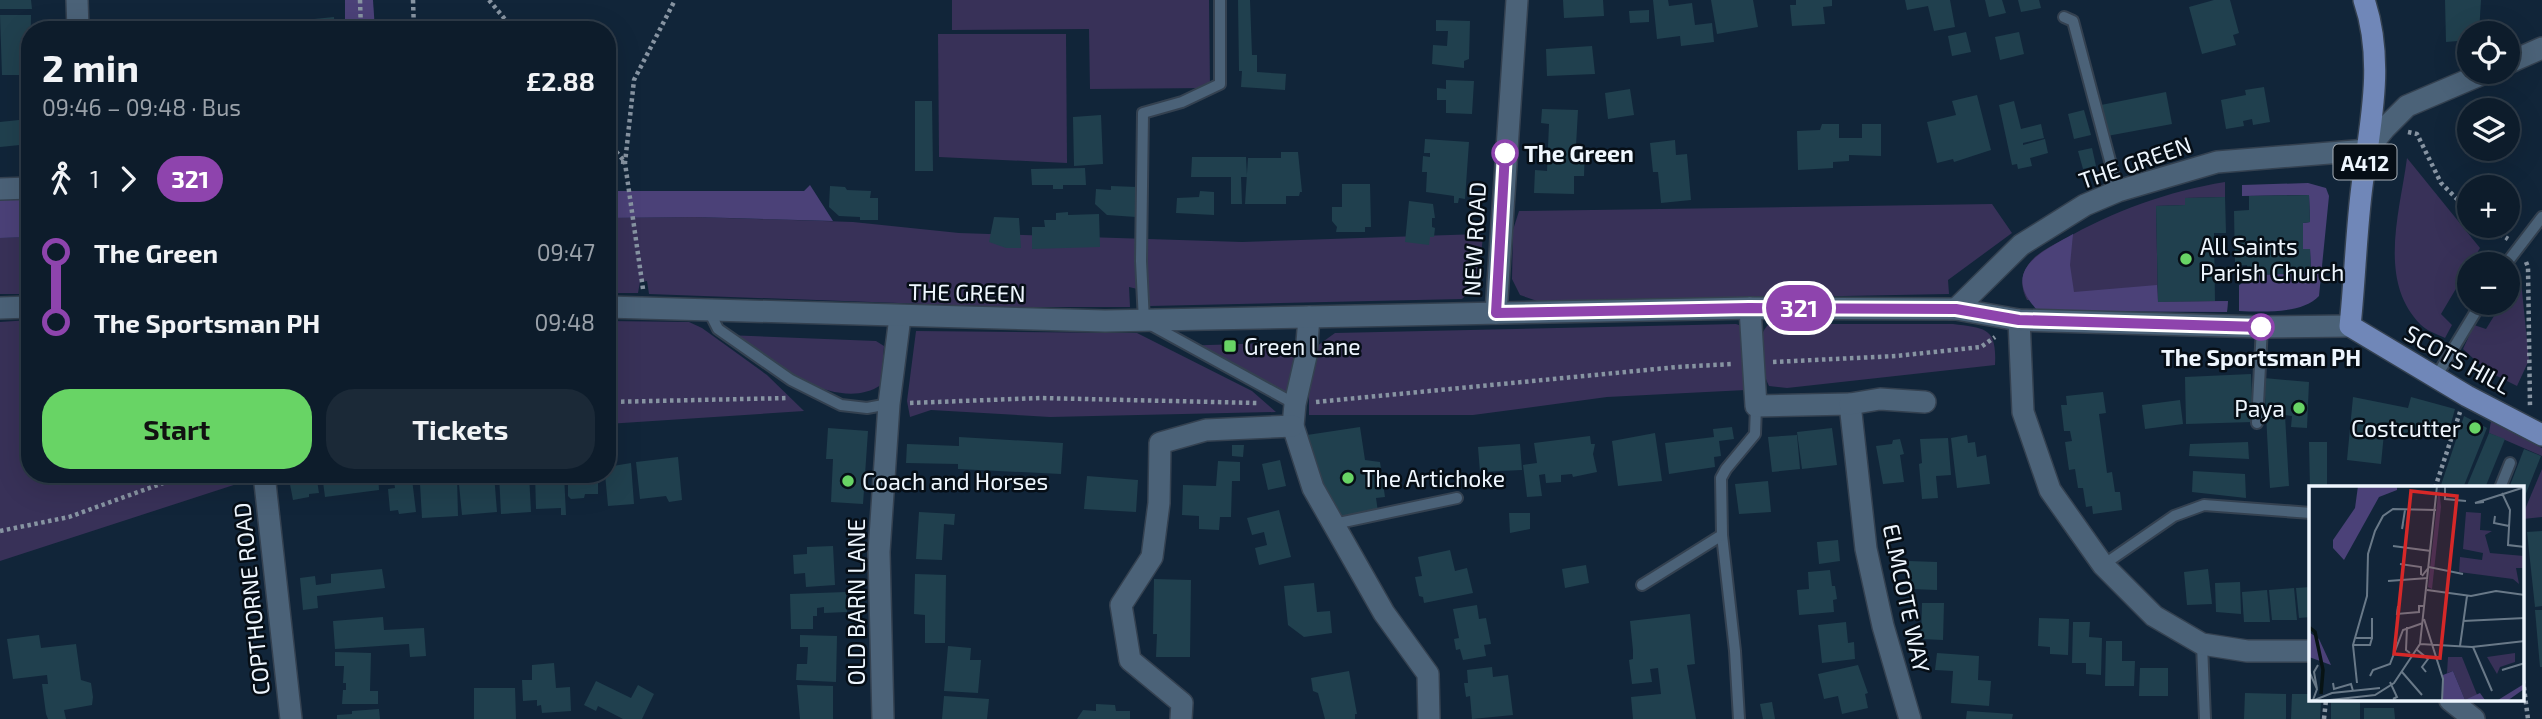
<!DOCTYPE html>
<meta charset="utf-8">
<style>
body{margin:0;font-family:"Exo 2",sans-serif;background:#1b2937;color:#f1f3f6;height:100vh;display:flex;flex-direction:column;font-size:26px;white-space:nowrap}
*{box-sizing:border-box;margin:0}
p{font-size:23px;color:#9aa1a9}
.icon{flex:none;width:38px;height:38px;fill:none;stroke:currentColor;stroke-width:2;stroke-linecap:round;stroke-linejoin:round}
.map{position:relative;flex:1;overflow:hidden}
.details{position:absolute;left:21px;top:21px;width:595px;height:462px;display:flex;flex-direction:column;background:#0d1c2b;border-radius:28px;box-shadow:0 7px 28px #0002,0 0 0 2px #2d3a47}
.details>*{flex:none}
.badge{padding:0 14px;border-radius:23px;font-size:24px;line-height:46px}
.tools{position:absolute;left:2457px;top:21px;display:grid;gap:14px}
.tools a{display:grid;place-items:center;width:63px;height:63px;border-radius:50%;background:#0d1c2b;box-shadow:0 7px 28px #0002,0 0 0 2px #2d3a47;font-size:35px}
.map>.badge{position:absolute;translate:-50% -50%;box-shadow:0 0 0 4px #fff}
.legs{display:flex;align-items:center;gap:10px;height:77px;padding:0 21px;font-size:23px}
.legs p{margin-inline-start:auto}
.summary{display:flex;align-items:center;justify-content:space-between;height:119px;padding:0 21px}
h1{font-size:38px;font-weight:700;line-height:52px}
.button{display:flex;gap:14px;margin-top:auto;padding:14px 21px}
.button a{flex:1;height:80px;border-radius:28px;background:#68d465;color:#111;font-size:28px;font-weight:700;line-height:80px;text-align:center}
.button a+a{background:#1b2937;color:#f1f3f6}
ul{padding:0 21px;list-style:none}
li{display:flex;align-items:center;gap:24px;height:70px;font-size:26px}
li i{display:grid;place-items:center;width:10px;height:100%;margin:0 9px;background:currentColor}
li i::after{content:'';width:18px;height:18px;margin:-9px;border:5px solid;border-radius:50%;background:#0d1c2b}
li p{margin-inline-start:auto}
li:first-child i{background:linear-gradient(#0000 50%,currentColor 0)}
li:last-child i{background:linear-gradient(currentColor 50%,#0000 0)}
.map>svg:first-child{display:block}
.green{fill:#383158}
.forest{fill:#4b4178}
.building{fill:#20404e}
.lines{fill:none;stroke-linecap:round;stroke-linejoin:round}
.service-casing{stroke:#344150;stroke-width:14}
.minor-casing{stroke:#344150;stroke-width:24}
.tertiary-casing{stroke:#344150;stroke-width:24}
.primary-casing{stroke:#344150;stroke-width:24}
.path{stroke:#8794a2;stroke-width:4.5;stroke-dasharray:3.5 3.5;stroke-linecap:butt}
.service{stroke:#4b6278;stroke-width:10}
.minor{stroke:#4b6278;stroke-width:21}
.tertiary{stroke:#4b6278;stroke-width:21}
.primary{stroke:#7087b8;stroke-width:21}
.line-1-casing{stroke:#fff;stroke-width:16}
.line-1{stroke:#8e44ad;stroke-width:10}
.stop-1-dot{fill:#fff;stroke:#8e44ad;stroke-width:3.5}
.poi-dot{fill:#68d465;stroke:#060e16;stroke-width:2.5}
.labels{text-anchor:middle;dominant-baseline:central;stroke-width:5;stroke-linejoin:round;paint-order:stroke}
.shield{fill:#060e16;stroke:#a8b0b8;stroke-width:2}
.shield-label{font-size:21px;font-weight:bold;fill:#eef6fe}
.stop-label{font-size:23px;font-weight:bold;fill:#eef6fe;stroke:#060e16;text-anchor:start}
.street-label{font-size:23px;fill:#eef6fe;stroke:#060e16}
.poi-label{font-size:23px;fill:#eef6fe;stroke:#060e16;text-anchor:start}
.inset-river{fill:none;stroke:#071314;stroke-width:3.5}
.inset-road{fill:none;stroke:#697988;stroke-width:2}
.view{fill:#d62828;fill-opacity:0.15;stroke:#d62828;stroke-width:3.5}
.inset-edge{fill:none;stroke:#eef6fe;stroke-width:3.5}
</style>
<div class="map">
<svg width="2542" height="719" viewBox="0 0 2542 719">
<rect width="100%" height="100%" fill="#112539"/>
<g class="green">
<path d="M952 0H1209L1210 88 1090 89 1089 29 952 30Z"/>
<path d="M938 34H1066L1067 163 939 157Z"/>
<path d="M2407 158 2480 248 2441 314 2452 325 2445 338C2437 334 2427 331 2421 325 2377 281 2400 212 2407 158Z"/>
<path d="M2225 182V197L2185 198V205L2156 206 2158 301H2228L2227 312 2027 300C2021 288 2020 277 2028 265 2036 253 2051 246 2063 240 2113 211 2169 191 2225 182Z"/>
<path d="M1992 204 2012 233 1948 280 1949 294 1540 302 1520 295 1512 279 1513 230 1519 211Z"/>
<path d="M695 217 853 222 959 233 1242 242 1480 234 1483 236 1478 284 1462 299 1150 306 1146 291 1129 287 1130 307H1007L649 294 647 281 640 282 638 293H607V218Z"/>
<path d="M30 237V294H0V238Z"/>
<path d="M2520 271 2529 360 2517 386 2487 371 2463 349 2474 325 2486 329 2502 303H2508V292Z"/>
<path d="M30 320V474H255L256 480 246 481 0 561V322Z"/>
<path d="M607 321 689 322 702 328 767 375 804 411 607 424Z"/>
<path d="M1736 324 1742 326 1746 390 1607 397 1473 415H1309V387L1317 346 1335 333Z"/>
<path d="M1769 324H1953C1986 328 1997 328 1995 365L1787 388 1769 386C1761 369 1754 337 1769 324Z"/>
<path d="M916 331 1137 333 1252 391 1276 412 1050 417 931 410 910 417 907 401Z"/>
<path d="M726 335 876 341 884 346 881 385C836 415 765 359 726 335Z"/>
<path d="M1273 343 1290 352 1297 361 1291 394 1276 397 1177 346Z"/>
<path d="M2491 421 2542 448V456L2489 433Z"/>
<path d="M2542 469V517L2523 519V514Z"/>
</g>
<g class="forest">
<path d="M345 0H373L375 30H345Z"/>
<path d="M2308 183 2326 188 2329 196 2319 296C2303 314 2262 312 2239 311V285L2248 280V275L2311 273 2310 249H2303V223L2310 222 2309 195 2242 196V185Z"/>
<path d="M810 185 833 221 695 217 607 218V191H804Z"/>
<path d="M30 192V237L0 238V195Z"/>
<path d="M2073 234 2070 265 2074 292 2157 285 2158 302 2228 301 2227 312 2038 311C2000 271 2039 253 2073 234Z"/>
</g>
<g class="building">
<path d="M0 0H31L32 9H0Z"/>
<path d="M1238 0H1250L1252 55H1257V72L1286 74 1285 90 1241 87 1242 71H1239Z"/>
<path d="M1563 0H1603L1604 16 1564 18Z"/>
<path d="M1653 0H1668L1669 6 1692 3 1695 25 1712 23 1714 42 1681 46 1680 36 1657 39Z"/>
<path d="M1711 0H1753L1758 27 1717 34Z"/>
<path d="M1796 0H1832V6L1823 7 1825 24 1792 26 1790 5H1796Z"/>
<path d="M1905 0H1950L1955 27 1934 31 1928 6 1907 10Z"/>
<path d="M1985 0H2002L2006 13 1989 17Z"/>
<path d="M2018 0H2039L2041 8 2021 12Z"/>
<path d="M2214 0H2230L2239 33 2233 35 2236 45 2202 54 2189 7Z"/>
<path d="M2445 0H2481L2479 33H2469V53H2459L2458 41 2446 42Z"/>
<path d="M1649 10V22L1630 23 1629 11Z"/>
<path d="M0 15H31L30 75H2Z"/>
<path d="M334 17 335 30H315L314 19Z"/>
<path d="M127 20 180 21V30H127Z"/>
<path d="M1436 20 1470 21 1469 59 1464 61V68L1432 64 1433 45 1447 46 1448 31H1436Z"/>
<path d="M1966 32 1971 52 1952 56 1948 36Z"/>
<path d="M2019 32 2024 54 2000 60 1995 37Z"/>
<path d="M1592 46 1595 74 1547 76 1546 49Z"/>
<path d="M1446 80 1474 81 1472 114 1446 113V100H1437V88L1446 89Z"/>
<path d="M2264 87 2270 122 2253 125 2252 119 2243 121 2244 126 2226 129 2221 100 2246 95 2245 90Z"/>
<path d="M1630 89 1634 115 1608 119 1605 93Z"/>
<path d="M2166 92 2172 124 2107 136 2101 105Z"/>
<path d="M1977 95 1991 150 1954 162 1953 159 1937 163 1927 122 1956 115 1952 101Z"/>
<path d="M915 101H932L933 171H915Z"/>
<path d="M2014 101 2021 129 2041 124 2044 138 2023 143V145L2045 139 2048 153 2030 158 2032 166 2018 169 2017 164 2012 165 1999 105Z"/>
<path d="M1542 109 1578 110 1576 146H1585L1584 176H1574V194L1534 193 1535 170 1547 171 1549 124 1541 123Z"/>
<path d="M2084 110 2091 135 2074 139 2068 114Z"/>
<path d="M1101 115 1103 164 1074 166 1073 117Z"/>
<path d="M28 119 30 144 0 147V122Z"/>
<path d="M1822 124H1839V138H1862V124H1881V156L1849 155V161L1833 162V168L1798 170 1797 131 1820 130Z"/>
<path d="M1425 139 1469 142 1465 199 1459 198 1458 203H1454V196L1426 192 1427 172H1422L1423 156 1430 157V153H1424Z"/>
<path d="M1675 140 1676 155 1687 154 1691 200 1661 203 1658 172H1653L1650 143Z"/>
<path d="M2092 148 2096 166 2083 169 2078 151Z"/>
<path d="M1281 152H1298L1302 192H1300L1299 196H1286V204H1245L1248 158H1281Z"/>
<path d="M1192 157H1246L1247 177H1241L1242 204H1231V177H1191Z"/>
<path d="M1085 168 1086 185H1063V189H1053V185H1032L1031 169Z"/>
<path d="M1342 184H1370L1371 227H1365V232H1336L1337 227 1332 221V207H1342Z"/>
<path d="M830 186 845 187 847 190 871 191 870 198H878V220H860V217L839 216 829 207Z"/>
<path d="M1111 186 1137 187 1136 217 1107 215 1095 204 1096 189 1111 190Z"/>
<path d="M1200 191 1214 192V215L1176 213 1177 198 1199 197Z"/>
<path d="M2309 195 2310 222 2303 223V249H2310L2311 273 2248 275 2247 265 2235 266 2234 211 2249 210V196Z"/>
<path d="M2225 197 2226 233H2214L2215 301 2158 302 2156 206 2185 205V198Z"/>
<path d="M1409 201 1433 204 1435 218H1432V227L1435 228 1434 237H1430L1429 245 1405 242Z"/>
<path d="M1068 212V215L1099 214 1100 247 1032 249V227H1045L1044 220H1056V213Z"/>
<path d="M994 217 1019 218 1021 248H1006L989 242Z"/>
<path d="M2251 374 2253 422 2186 424 2185 377Z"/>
<path d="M2264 378 2309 382 2307 428 2291 427 2292 416 2285 415 2289 486 2270 488Z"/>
<path d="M2103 392 2106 413 2099 414 2107 473 2112 472 2115 492H2120L2122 510 2093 514 2092 506 2086 507 2083 488H2078L2075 469 2069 470 2065 442 2072 441 2070 431H2064L2061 405H2067L2066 396Z"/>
<path d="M2353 397 2408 408 2411 397 2455 409 2447 438 2419 431 2417 440 2401 435 2404 425 2385 423 2381 464 2347 460Z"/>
<path d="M2180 400 2183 424 2145 429 2142 405Z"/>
<path d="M2464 416 2487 428 2463 488H2440Z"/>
<path d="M1360 427 1365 460 1380 462 1385 497 1376 498 1378 512 1334 519 1307 435Z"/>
<path d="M1732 427 1734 439 1719 441 1721 456 1714 457 1715 467 1669 474 1665 443 1714 437 1713 429Z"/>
<path d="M828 428 868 431 863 504 831 502 833 459H826Z"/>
<path d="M1832 428 1837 465 1802 469 1797 432Z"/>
<path d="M1655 433 1662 481 1618 486 1612 441Z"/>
<path d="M2489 433 2505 439 2485 488H2466Z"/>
<path d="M1797 435 1800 469 1772 472 1768 437Z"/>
<path d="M1967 435 1968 443 1975 442 1977 457 1986 455 1990 484 1957 488 1951 438Z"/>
<path d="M1590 436 1591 444H1595L1593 454 1597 472 1573 477 1572 474 1561 475V482L1546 483 1545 474 1539 475 1542 496 1527 497 1523 465 1537 463 1534 443Z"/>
<path d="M959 437 1063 443 1061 474 958 469V464L906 463 907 444 959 446Z"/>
<path d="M1948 438 1951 475 1936 476 1938 498 1922 499 1919 464 1922 463 1920 439Z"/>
<path d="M1900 439 1904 454 1900 455 1904 482 1883 484 1876 446 1892 444 1893 440Z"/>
<path d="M2248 442 2249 459 2189 456 2190 444Z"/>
<path d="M2309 442H2327V488H2310Z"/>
<path d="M1520 444 1522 470 1480 472 1478 447Z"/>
<path d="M1232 445H1244L1243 457 1232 456Z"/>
<path d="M2524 449 2541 456 2523 501V488H2509Z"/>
<path d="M678 457 682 500 669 502 666 496 640 499 636 462Z"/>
<path d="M1280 460 1286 486 1268 490 1262 464Z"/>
<path d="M1218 461 1240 462V481H1232L1231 517H1220L1219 530 1199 529V516L1182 515 1183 485 1216 486Z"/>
<path d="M631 463 634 504 608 506 605 474H607V467Z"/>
<path d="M2193 471 2245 474 2246 498 2192 492Z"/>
<path d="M288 474H316L319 493 309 494V497L293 500Z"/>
<path d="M322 474H378L379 490 325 497Z"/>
<path d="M458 474H494L497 512 462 515Z"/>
<path d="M499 474H529L531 512 501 514Z"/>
<path d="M535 474H564L566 515H561V508L536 509Z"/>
<path d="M568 474H598V494H585L584 498 571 499 568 496Z"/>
<path d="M443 475 446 478 457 477 458 516 422 518 420 484 428 483V476Z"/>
<path d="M1087 476 1138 480 1136 512 1084 509Z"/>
<path d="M412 479 416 512 399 514 398 510 390 511 388 489 395 488 394 481Z"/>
<path d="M1768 481 1771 512 1739 514 1735 484Z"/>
<path d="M1279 510 1291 557 1259 565 1255 548 1267 545 1264 532 1252 535 1247 518Z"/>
<path d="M919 512 955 514 954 525 944 524 942 560 916 559Z"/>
<path d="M1509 513H1530V529L1510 533Z"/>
<path d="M2542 531V606L2535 607 2527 532Z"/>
<path d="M1838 540 1840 561 1819 564 1817 542Z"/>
<path d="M833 546 835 585 806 587 805 573 794 574 793 555 807 554V547Z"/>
<path d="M1450 550 1455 571 1467 568 1473 593 1424 603 1423 597 1419 596 1415 577 1422 576 1418 557Z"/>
<path d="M1909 561 1937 562V590L1911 589V580H1907Z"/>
<path d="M1586 565 1589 583 1565 588 1562 569Z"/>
<path d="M382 569 385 588 317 596 318 608 303 610 300 578 315 576 316 585 331 583V574Z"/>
<path d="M2208 569 2212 604 2187 605 2184 572Z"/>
<path d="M1830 570 1832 586H1835L1837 599 1833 600 1834 612 1799 615 1797 590 1809 589 1808 572Z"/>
<path d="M915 574 946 575 945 643H925V615L914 614Z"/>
<path d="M1154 579 1191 580 1190 657H1156L1157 634H1153Z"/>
<path d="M2240 582 2241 614 2216 612 2215 583Z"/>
<path d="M1314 583 1317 612 1330 611 1332 633 1304 637 1288 625 1284 586Z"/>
<path d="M2311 587V617L2299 618 2296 588Z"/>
<path d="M2294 588 2297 620H2272L2269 590Z"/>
<path d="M2267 590 2270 622H2244L2242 592Z"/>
<path d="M846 592 847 612 824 613V607L817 608V616H813V629H791L790 594Z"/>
<path d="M1922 603H1944L1943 640 1921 639Z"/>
<path d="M1477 605 1479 619 1486 618 1491 644 1484 645 1486 656 1463 660 1460 649 1456 650 1454 639 1459 638 1453 609Z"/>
<path d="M2535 610H2542V667H2540Z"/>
<path d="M1690 614 1695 664 1687 665 1696 719H1633L1631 697 1661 694 1658 668 1650 669 1652 682 1632 684 1629 660 1633 659V650L1630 621Z"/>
<path d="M383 617 384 630 424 628 426 656 410 657 409 644 335 649 333 621Z"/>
<path d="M2039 618 2069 619 2068 655 2050 654V647L2038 646Z"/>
<path d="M1846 622 1848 643 1854 642 1855 659 1822 663 1818 625Z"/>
<path d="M2073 622H2090L2089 637 2102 638 2101 675 2086 674V663H2072Z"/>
<path d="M39 635 41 648 76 644 81 680 91 683 93 697 92 705 64 710 66 719H48L46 714 42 684H48L47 675 13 679 7 639Z"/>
<path d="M800 635 837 636 836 682 796 680 797 664H807L808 647H800Z"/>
<path d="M2106 641H2122V661H2135L2134 686H2105Z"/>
<path d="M948 646 971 648 970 660H981L978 693 944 691Z"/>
<path d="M335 652 371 653 370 691H378V704H342L343 690H346V683H343L344 666H335Z"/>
<path d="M1937 653 1979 656 1978 680 1991 681 1989 706 1951 703 1953 671 1935 670Z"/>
<path d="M554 663 556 688 570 687 571 711 542 713 541 705 537 706V700L523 701 522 680H532V665Z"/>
<path d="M1858 665 1868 693 1865 694 1868 708 1842 714 1838 696 1824 699 1818 674Z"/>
<path d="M1492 667 1493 677 1508 675 1513 715 1472 719 1470 696 1466 697 1464 683H1468L1467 670Z"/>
<path d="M2140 668H2168V696H2139Z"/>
<path d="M1349 671 1357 714H1355V719H1325L1318 693 1313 691 1311 678Z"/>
<path d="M596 681 631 698 638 685 654 694 642 719H623L598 706 596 711 584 705Z"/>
<path d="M797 685 833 686V719H800Z"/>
<path d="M474 688H515L516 719H474Z"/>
<path d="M2245 693 2286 694V719H2244Z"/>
<path d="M2292 694H2311V700H2321L2320 719H2291Z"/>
<path d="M944 696 989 699 987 719H942Z"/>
<rect x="2331" y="700" width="29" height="19"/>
<path d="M1772 702 1775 719H1763L1760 704Z"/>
<path d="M1096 704 1115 705 1116 711H1130V719H1077L1083 710 1096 711Z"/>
<path d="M2364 708H2394L2395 719H2364Z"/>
<path d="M379 709 380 719H337V715L352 714V711Z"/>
<path d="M1967 711 2013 714 2012 719H1966Z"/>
</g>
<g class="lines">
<g class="service-casing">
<g id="service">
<path d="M1220 0V84L1182 102 1143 113 1141 261 1144 321 1295 404"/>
<path d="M2064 17 2073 21 2118 191"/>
<path d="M2506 264 2542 217"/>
<path d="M709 311 718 329 791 380 841 405 867 408 889 404"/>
<path d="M2436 377 2481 303"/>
<path d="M2257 423 2262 327"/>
<path d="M2500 488 2510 463"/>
<path d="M1334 524 1457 498"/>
<path d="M1722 535 1735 651 1739 719"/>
<path d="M2103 565 2174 516 2204 505 2311 513"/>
<path d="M1642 585 1722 535 1721 478 1726 469 1755 434 1756 406"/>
<path d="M2202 644 2205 719"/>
</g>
</g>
<g class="minor-casing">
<g id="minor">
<path d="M77 0 78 30"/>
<path d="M2508 63 2542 48"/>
<path d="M0 189 30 188"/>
<path d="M1750 308 1756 406 1850 404 1866 549 1883 626 1910 719"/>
<path d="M1956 309 2021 245 2085 205 2118 191 2217 162 2367 150 2385 128 2407 106 2487 72"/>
<path d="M1496 313 1517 0"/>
<path d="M1309 317 1306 356 1295 404 1293 426 1313 488 1384 613 1428 674 1429 719"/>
<path d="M2019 320 2023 412 2050 490 2103 565 2154 616 2202 644 2247 651H2311"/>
<path d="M1850 404 1880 399 1925 402"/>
<path d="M264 474 291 719"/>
<path d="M2450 700 2474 719"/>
<path d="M883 719 879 552 889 404 900 317"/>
<path d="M1181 719 1182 703 1130 660 1121 605 1152 557 1159 503 1160 443 1206 430 1293 426"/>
</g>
</g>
<g class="tertiary-casing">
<g id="tertiary">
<path d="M607 307 1105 321 1750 308 1956 309 2019 320 2262 327 2350 326"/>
<path d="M0 308 30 307"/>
</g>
</g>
<g class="primary-casing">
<path id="primary" d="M2364 0C2385 61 2370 125 2362 186 2356 233 2355 279 2350 326L2467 396 2542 435"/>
</g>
<g class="path">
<path d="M360 0 361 30"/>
<path d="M413 0 414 30"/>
<path d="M489 0 514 30"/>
<path d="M2408 132 2417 134 2441 183 2469 211"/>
<path d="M607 141 625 162"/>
<path d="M607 161 624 162"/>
<path d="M2488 226 2508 239"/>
<path d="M2526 262 2528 267 2530 407"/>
<path d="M643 289 625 163 634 80 675 0"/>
<path d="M1773 362 1896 356 1981 347 1995 337"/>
<path d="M607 402 789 398"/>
<path d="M1316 402 1677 367 1733 364"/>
<path d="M910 403 1040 398 1258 403"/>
<path d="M2435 488 2460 412"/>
<path d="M0 531 69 517 188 474"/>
<path d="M2523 680 2528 719"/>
<path d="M2324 719 2326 700"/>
</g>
<use href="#service" class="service"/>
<use href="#minor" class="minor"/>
<use href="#tertiary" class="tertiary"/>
<use href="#primary" class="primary"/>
</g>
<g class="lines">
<g class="line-1-casing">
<path id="line-1" d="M1505 153 1496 313 1749 308 1956 309 2019 320 2261 327"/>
</g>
<use href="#line-1" class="line-1"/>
</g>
<g class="stop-1-dot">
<circle cx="1505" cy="153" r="12"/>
<circle cx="2261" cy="327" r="12"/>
</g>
<g class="poi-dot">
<circle cx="2186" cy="259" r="7"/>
<rect x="1223" y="339" width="14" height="14" rx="3.5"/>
<circle cx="2299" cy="408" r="7"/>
<circle cx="2475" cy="428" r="7"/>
<circle cx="1348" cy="478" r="7"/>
<circle cx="848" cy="481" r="7"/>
</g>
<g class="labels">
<rect class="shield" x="2333.5" y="144.5" width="63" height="35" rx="5"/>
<g class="shield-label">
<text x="2365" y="162">A412</text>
</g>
<g class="stop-label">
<text x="1524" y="153">The Green</text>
<text x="2261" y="357" text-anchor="middle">The Sportsman PH</text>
</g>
<g class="street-label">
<text transform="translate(2135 162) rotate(-19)">THE GREEN</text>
<text transform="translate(1474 239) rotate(-87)">NEW ROAD</text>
<text transform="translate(967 292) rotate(1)">THE GREEN</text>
<text transform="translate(2458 359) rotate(29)">SCOTS HILL</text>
<text transform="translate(1907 598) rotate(78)">ELMCOTE WAY</text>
<text transform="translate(251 599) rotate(-96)">COPTHORNE ROAD</text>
<text transform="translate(856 602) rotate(-90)">OLD BARN LANE</text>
</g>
<g class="poi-label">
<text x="2200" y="246">All Saints<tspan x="2200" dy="26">Parish Church</tspan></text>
<text x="1244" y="346">Green Lane</text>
<text x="2285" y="408" text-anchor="end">Paya</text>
<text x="2461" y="428" text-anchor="end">Costcutter</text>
<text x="1362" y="478">The Artichoke</text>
<text x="862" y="481">Coach and Horses</text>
</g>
</g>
<g transform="translate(2309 486)">
<rect width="215" height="215" fill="#112539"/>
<path d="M130 0 132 21 123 103 119 101ZM157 26 172 27 171 44 183 45 176 49 181 67 215 70V93V82H207L210 98 204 93 150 86 151 71 173 74 174 67 154 63ZM206 167V176L191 181 188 188 178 171ZM139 171H153L169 211 156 214 144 185 138 187Z" fill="#383158"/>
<path d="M49 0H88V4L70 11 35 74 24 62V54L46 22ZM0 146 10 153 22 179 0 171ZM144 185 156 214 171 207 176 214H189L215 198V203L198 215H133L134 189Z" fill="#4b4178"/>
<path class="inset-river" d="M0 141 6 146 14 184 12 208"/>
<path class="inset-road" d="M136 0V13L157 15M193 7 201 24 199 59 216 61M175 16 166 17 216 1M186 30 185 37 200 40M94 38 93 43 96 24M84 60 122 65M91 78 112 81V89M113 90 120 81 154 88M79 95 119 92M118 104 162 110 187 105 216 109M89 120 88 128 110 126V120H116M115 133 134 193 133 215M154 135 216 132M98 141 97 164 101 167M47 152H63V132M111 158 128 0M44 159H61L63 152M151 160 158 110M164 161 183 205M107 163 119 173 113 181 117 186M193 184 216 177M0 185 8 203 4 214M93 186 113 209M61 190 64 184 81 178 94 144 114 137M81 196 88 211 84 213M24 197 25 203 42 198 44 205M48 197 44 159 58 110 59 68 66 45 74 30 84 23 127 24M8 203 5 186 9 179M3 215 23 207 71 202M12 215 66 209 85 197 111 158 163 161 216 155"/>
<path class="view" d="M102 5 148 10 131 172 85 168Z"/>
<rect width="215" height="215" class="inset-edge"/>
</g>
</svg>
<div class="tools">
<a><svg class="icon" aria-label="locate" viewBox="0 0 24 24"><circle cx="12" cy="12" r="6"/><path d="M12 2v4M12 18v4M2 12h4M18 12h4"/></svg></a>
<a><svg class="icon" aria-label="layers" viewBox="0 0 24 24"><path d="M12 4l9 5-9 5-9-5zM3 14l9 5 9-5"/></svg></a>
<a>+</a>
<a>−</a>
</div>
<b class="badge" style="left:1799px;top:308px;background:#8e44ad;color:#fff">321</b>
<section class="details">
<div class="summary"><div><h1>2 min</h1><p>09:46 – 09:48 · Bus</p></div><b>£2.88</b></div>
<div class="legs"><svg class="icon" aria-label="walk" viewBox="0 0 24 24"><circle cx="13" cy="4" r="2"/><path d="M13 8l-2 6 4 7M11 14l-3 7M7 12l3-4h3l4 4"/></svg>1<svg class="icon" aria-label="forward" viewBox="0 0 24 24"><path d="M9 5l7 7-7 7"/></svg><b class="badge" style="background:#8e44ad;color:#fff">321</b></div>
<ul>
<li><i style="color:#8e44ad"></i><b>The Green</b><p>09:47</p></li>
<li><i style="color:#8e44ad"></i><b>The Sportsman PH</b><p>09:48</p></li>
</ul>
<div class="button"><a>Start</a><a>Tickets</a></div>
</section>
</div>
